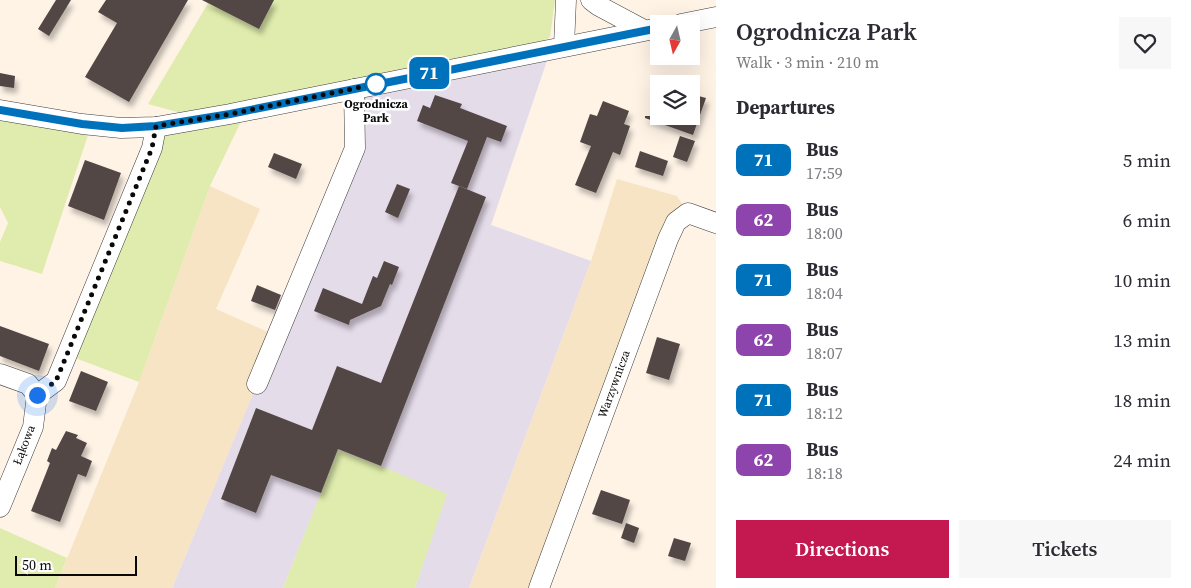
<!DOCTYPE html>
<meta charset="utf-8">
<style>
body{margin:0;font-family:"Source Serif 4",serif;background:#f7f7f7;color:#2b2b33;height:100vh;display:flex;flex-direction:column;font-size:19px;white-space:nowrap}
*{box-sizing:border-box;margin:0}
p{font-size:16px;color:#7c7c81}
.icon{flex:none;width:28px;height:28px;fill:none;stroke:currentColor;stroke-width:2;stroke-linecap:round;stroke-linejoin:round}
.map{position:relative;flex:1;overflow:hidden}
.panel{display:flex;flex-direction:column;background:#fff;width:475px}
.panel>*{flex:none}
.badge{padding:0 10px;border-radius:8px;font-size:18px;line-height:32px}
.needle{width:32px;rotate:188deg}
.controls{position:absolute;left:650px;top:15px;display:grid;gap:10px}
.controls a{display:grid;place-items:center;width:50px;height:50px;border-radius:0px;background:#fff;box-shadow:0 5px 20px #0002;font-size:25px}
.scale{position:absolute;left:15px;bottom:12px;width:122px;box-sizing:border-box;padding-left:5px;border:2px solid #090909;border-top:0;font-size:14px;line-height:18px;white-space:nowrap;color:#090909;-webkit-text-stroke:4px #fff;paint-order:stroke}
.you{position:absolute;width:25px;height:25px;margin:-12px;border:4px solid #fff;border-radius:50%;background:#1a73e8;box-shadow:0 0 0 8px #1a73e833}
.map>.badge{position:absolute;translate:-50% -50%;box-shadow:0 0 0 2px #fff}
h2{padding:0 20px;font-size:19px;line-height:45px}
.round{display:grid;place-items:center;flex:none;width:52px;height:52px;border-radius:0px;background:#f7f7f7}
.headline{display:flex;align-items:center;justify-content:space-between;height:85px;padding:0 20px}
h1{font-size:24px;font-weight:600;line-height:38px}
.cta{display:flex;gap:10px;margin-top:auto;padding:10px 20px}
.cta a{flex:1;height:58px;border-radius:0px;background:#c31850;color:#fff;font-size:20px;font-weight:600;line-height:58px;text-align:center}
.cta a+a{background:#f7f7f7;color:#2b2b33}
ul{padding:0;list-style:none}
li{display:flex;align-items:center;gap:15px;height:60px;padding:0 20px}
li div{flex:1}
li b{display:block;font-size:19px}
li em{font-style:normal}
li .badge{min-width:55px;font-weight:700;text-align:center}
main{display:flex;flex:1;min-height:0}
.map>svg:first-child{display:block}
.industrial{fill:#e5dcea}
.farmland{fill:#f7e4c4}
.green{fill:#dfecad}
.building{fill:#534745;filter:url(#shadow)}
.lines{fill:none;stroke-linecap:round;stroke-linejoin:round}
.minor-casing{stroke:#3c3c3c;stroke-width:21}
.minor{stroke:#fff;stroke-width:20}
.line-casing{stroke:#fff;stroke-width:11}
.line{stroke:#0072bc;stroke-width:8}
.walk{stroke:#090909;stroke-width:5;stroke-dasharray:0 9}
.stop-dot{fill:#fff;stroke:#0072bc;stroke-width:2.5}
.labels{text-anchor:middle;dominant-baseline:central;stroke-width:5;stroke-linejoin:round;paint-order:stroke}
.stop-label{font-size:12px;font-weight:bold;fill:#090909;stroke:#fff}
.street-label{font-size:12px;fill:#090909;stroke:#fff}
</style>
<main>
<div class="map">
<svg width="716" height="588" viewBox="0 0 716 588">
<defs>
<filter id="shadow"><feDropShadow dx="3" dy="5.5" stdDeviation="2.5" flood-color="#0004"/></filter>
</defs>
<rect width="100%" height="100%" fill="#fff3e6"/>
<path class="industrial" d="M551 49 491 225 591 261 469 588H415L446 494 338 451 283 588H172L355 148 354 89Z"/>
<g class="farmland">
<path d="M617 179 677 196 688 213 545 588H469L591 261Z"/>
<path d="M210 186 260 209 216 309 277 336 172 588H55L139 382Z"/>
</g>
<g class="green">
<path d="M210 0H555L550 37 536 47 181 113 148 104Z"/>
<path d="M0 111 91 126 42 274 0 261V242L8 223 0 207Z"/>
<path d="M246 111 210 186 139 382 67 355 156 127Z"/>
<path d="M338 450 381 466 447 494 415 588H283Z"/>
<path d="M0 528 67 558 55 588H0Z"/>
</g>
<g class="building">
<path d="M56 0H71L49 36 38 29Z"/>
<path d="M106 0H188L129 102 85 77 117 23 98 12Z"/>
<path d="M202 0H274L259 29Z"/>
<path d="M0 73 15 76 14 88 0 86Z"/>
<path d="M691 94 706 98 693 135 645 118V116H691Z"/>
<path d="M435 95 462 104 460 108 507 126 501 142 487 137 467 189 451 183 468 141 417 121 423 105 430 108Z"/>
<path d="M603 101 629 111 624 124 630 126 620 155 613 152 596 193 575 185 591 146 580 142 590 114 597 116Z"/>
<path d="M680 136 695 141 687 162 673 157Z"/>
<path d="M640 151 668 161 663 176 635 167Z"/>
<path d="M274 153 302 164 296 179 268 167Z"/>
<path d="M85 160 121 173 104 220 68 206Z"/>
<path d="M397 184 410 189 398 218 385 212Z"/>
<path d="M459 186 486 197 381 466 338 449 321 493 271 475 256 513 221 499 256 408 312 430 337 366 381 383Z"/>
<path d="M384 261 399 267 392 285 390 284 381 306 350 320 349 325 314 311 323 288 362 304 373 276 377 278Z"/>
<path d="M257 285 281 295 275 310 251 301Z"/>
<path d="M0 326 49 344 39 371 0 356Z"/>
<path d="M657 337 680 344 669 380 646 373Z"/>
<path d="M81 371 108 382 96 411 69 401Z"/>
<path d="M66 431 78 435 76 438 87 443 81 456 92 461 86 477 78 474 60 522 31 511 50 463 47 461 52 448 56 450Z"/>
<path d="M601 490 630 500 622 524 592 514Z"/>
<path d="M626 523 639 528 634 543 621 538Z"/>
<path d="M674 538 691 543 685 561 668 556Z"/>
</g>
<g class="lines">
<g class="minor-casing">
<g id="minor">
<path d="M591 0 599 6 644 30"/>
<path d="M681 24 716 17"/>
<path d="M564 46 566 0"/>
<path d="M0 110 82 124 121 128 156 127 230 114 659 28"/>
<path d="M0 374 28 384 37 395 33 427 0 507"/>
<path d="M257 384 355 148 354 89"/>
<path d="M37 395 56 381 152 148 156 127"/>
<path d="M539 588 668 239 676 222 688 213 716 223"/>
</g>
</g>
<use href="#minor" class="minor"/>
</g>
<g class="lines">
<g class="line-casing">
<path id="line" d="M0 110 82 124 122 128 156 126 230 114 659 28"/>
</g>
<use href="#line" class="line"/>
<path class="walk" d="M37 395 56 381 152 148 156 126 230 114 376 84"/>
</g>
<circle class="stop-dot" cx="376" cy="84" r="10"/>
<g class="labels">
<g class="stop-label">
<text x="376" y="104">Ogrodnicza<tspan x="376" dy="14">Park</tspan></text>
</g>
<g class="street-label">
<text transform="translate(614 384) rotate(-70)">Warzywnicza</text>
<text transform="translate(24 445) rotate(-69)">Łąkowa</text>
</g>
</g>
</svg>
<div class="controls">
<a><svg class="needle" viewBox="-14 -14 28 28"><path d="M0-13l5 13h-10z" fill="#e53935"/><path d="M0 13l5-13h-10z" fill="#7c7c81"/></svg></a>
<a><svg class="icon" aria-label="layers" viewBox="0 0 24 24"><path d="M12 4l9 5-9 5-9-5zM3 14l9 5 9-5"/></svg></a>
</div>
<div class="scale">50 m</div>
<div class="you" style="left:37px;top:395px"></div>
<b class="badge" style="left:429px;top:73px;background:#0072bc;color:#fff">71</b>
</div>
<section class="panel">
<div class="headline"><div><h1>Ogrodnicza Park</h1><p>Walk · 3 min · 210 m</p></div><a class="round"><svg class="icon" aria-label="heart" viewBox="0 0 24 24"><path d="M12 20l-8-8c-3-5 5-10 8-4 3-6 11-1 8 4z"/></svg></a></div>
<h2>Departures</h2>
<ul>
<li><span class="badge" style="background:#0072bc;color:#fff">71</span><div><b>Bus</b><p>17:59</p></div><em>5 min</em></li>
<li><span class="badge" style="background:#8e44ad;color:#fff">62</span><div><b>Bus</b><p>18:00</p></div><em>6 min</em></li>
<li><span class="badge" style="background:#0072bc;color:#fff">71</span><div><b>Bus</b><p>18:04</p></div><em>10 min</em></li>
<li><span class="badge" style="background:#8e44ad;color:#fff">62</span><div><b>Bus</b><p>18:07</p></div><em>13 min</em></li>
<li><span class="badge" style="background:#0072bc;color:#fff">71</span><div><b>Bus</b><p>18:12</p></div><em>18 min</em></li>
<li><span class="badge" style="background:#8e44ad;color:#fff">62</span><div><b>Bus</b><p>18:18</p></div><em>24 min</em></li>
</ul>
<div class="cta"><a>Directions</a><a>Tickets</a></div>
</section>
</main>
